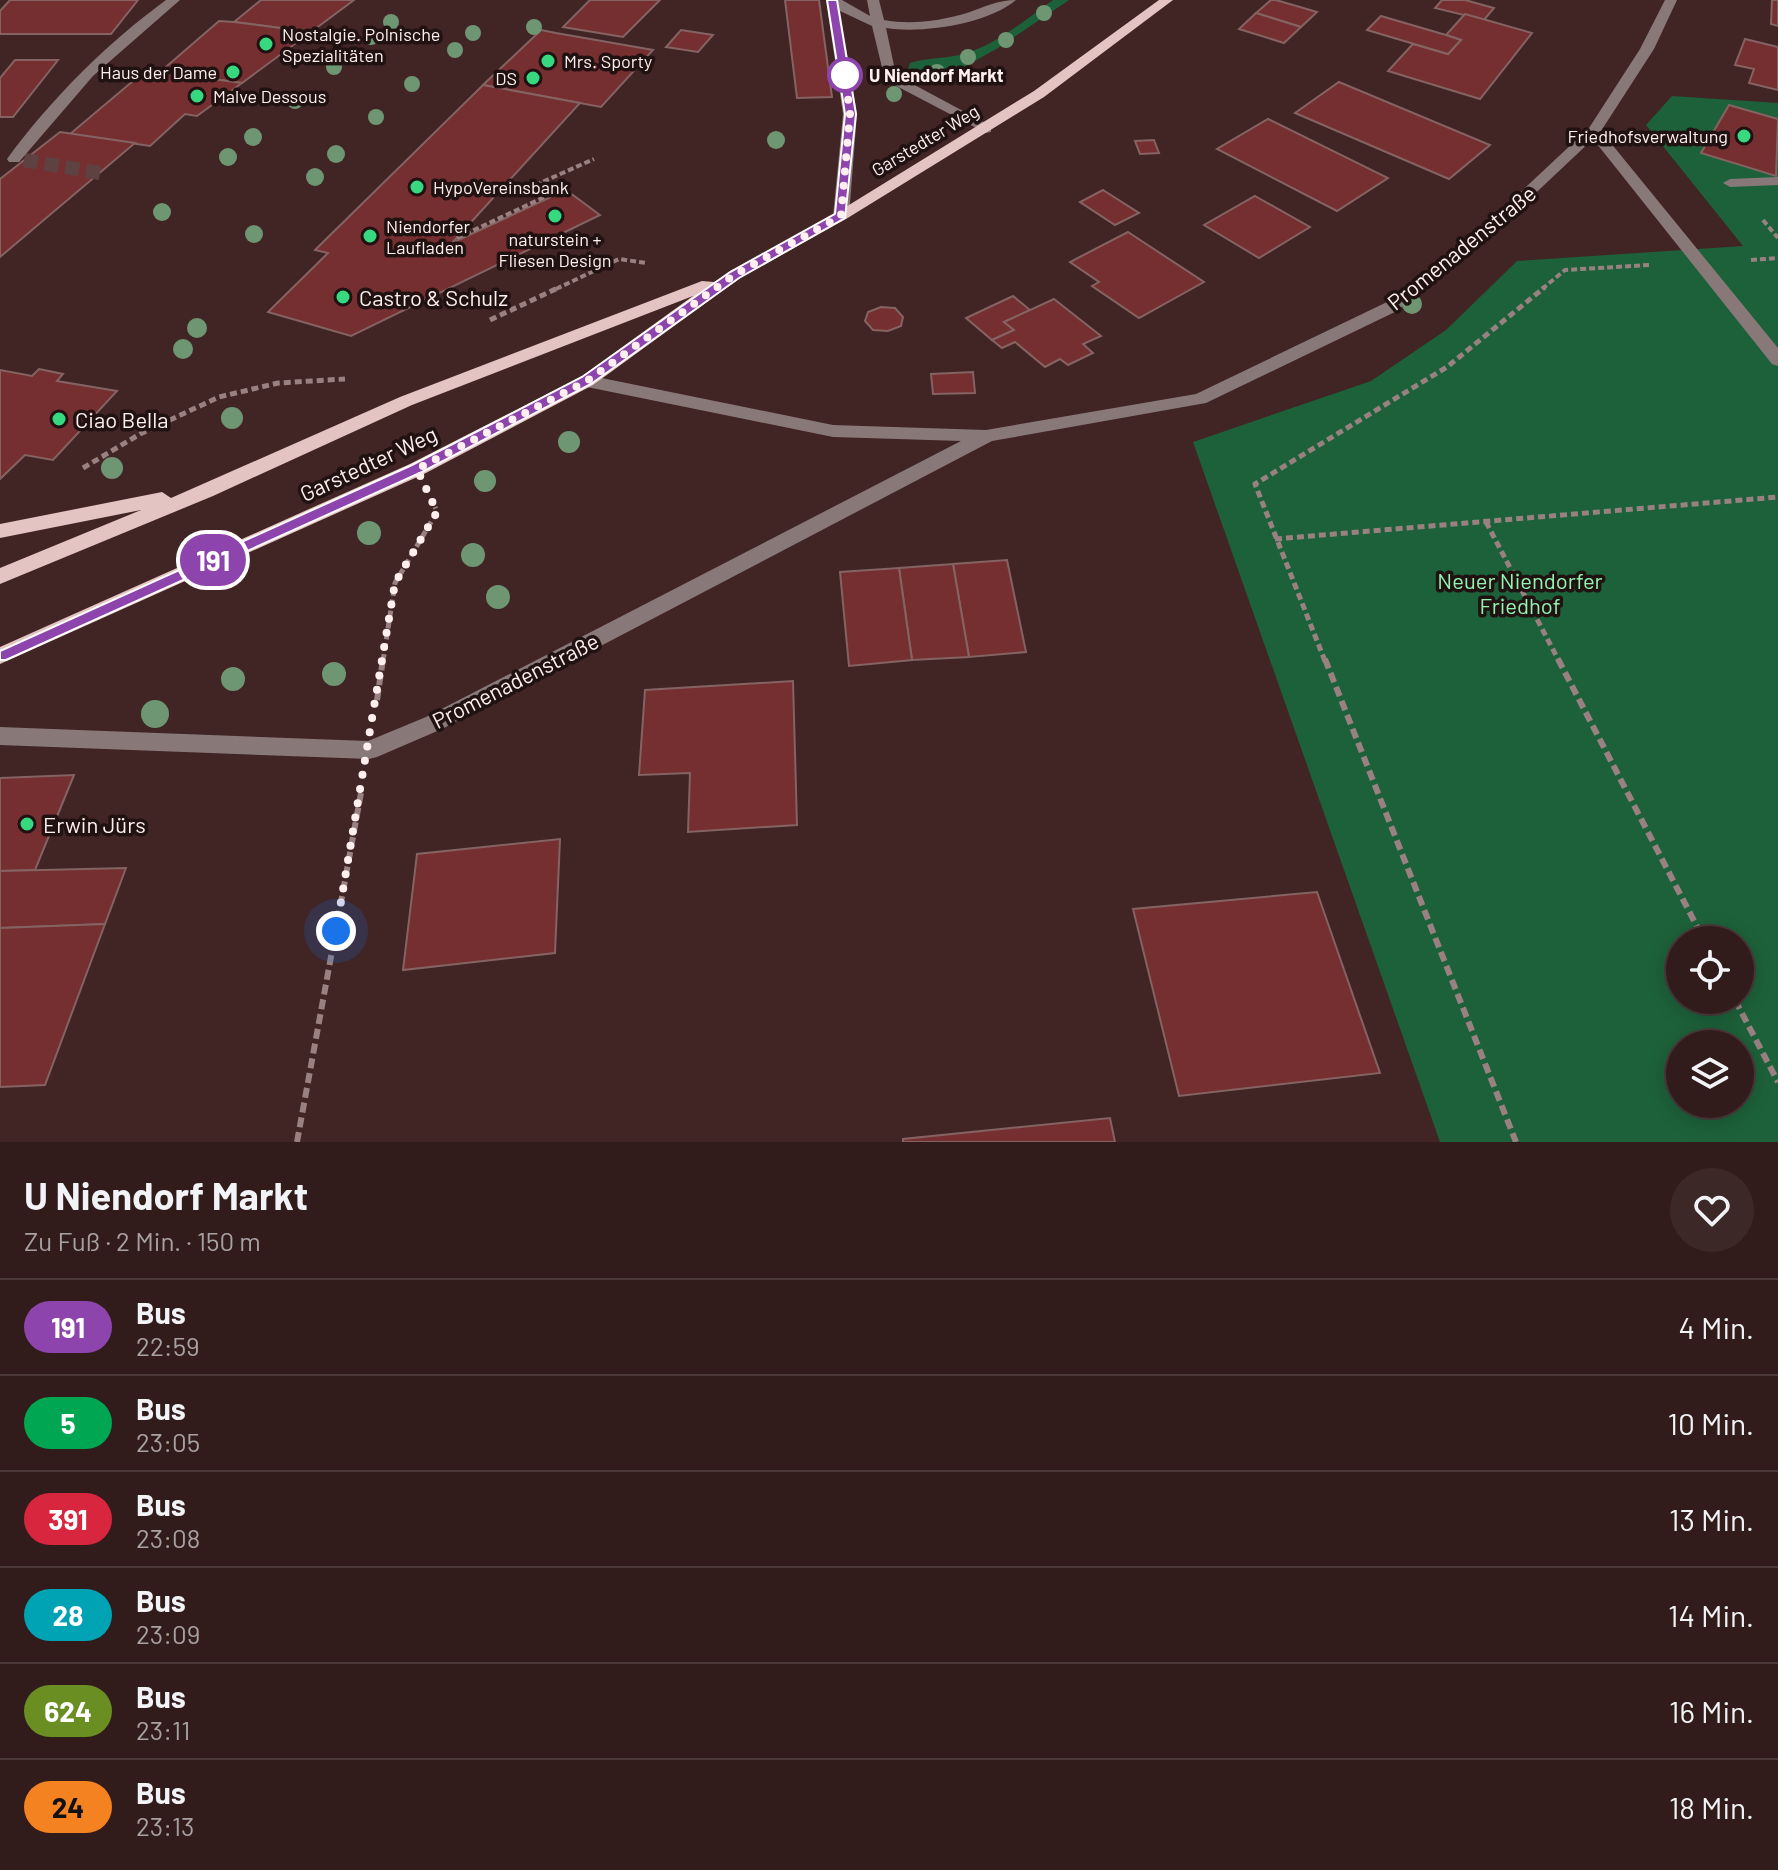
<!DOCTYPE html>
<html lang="de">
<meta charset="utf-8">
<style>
body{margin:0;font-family:Barlow,sans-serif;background:#3d2828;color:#f1f3f6;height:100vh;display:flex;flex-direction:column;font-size:30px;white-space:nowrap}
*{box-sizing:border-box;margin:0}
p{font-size:26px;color:#a8a1a3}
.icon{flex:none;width:44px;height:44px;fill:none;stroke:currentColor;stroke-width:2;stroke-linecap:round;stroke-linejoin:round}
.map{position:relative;height:1142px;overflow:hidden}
.details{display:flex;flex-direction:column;background:#311b1b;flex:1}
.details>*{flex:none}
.badge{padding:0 16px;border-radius:26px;font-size:28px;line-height:52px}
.controls{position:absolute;left:1666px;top:926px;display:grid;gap:16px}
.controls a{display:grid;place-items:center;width:88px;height:88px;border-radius:50%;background:#311b1b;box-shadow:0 4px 20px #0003,0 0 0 2px #4c393a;font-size:40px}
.you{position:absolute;width:40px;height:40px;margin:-20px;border:6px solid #fff;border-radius:50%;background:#1a73e8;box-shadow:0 0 0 12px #1a73e833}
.map>.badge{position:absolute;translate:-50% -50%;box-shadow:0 0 0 4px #fff}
.round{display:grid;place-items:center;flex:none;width:84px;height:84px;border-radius:42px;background:#3d2828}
.summary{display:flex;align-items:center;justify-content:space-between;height:136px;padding:0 24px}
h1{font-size:38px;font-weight:700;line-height:60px}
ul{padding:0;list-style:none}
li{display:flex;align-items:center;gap:24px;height:96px;padding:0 24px;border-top:2px solid #4c393a}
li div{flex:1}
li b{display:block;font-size:30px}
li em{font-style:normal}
li .badge{min-width:88px;font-weight:700;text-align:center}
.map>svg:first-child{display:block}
.green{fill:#1d613a;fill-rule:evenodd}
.building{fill:#752f31;stroke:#846362;stroke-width:2}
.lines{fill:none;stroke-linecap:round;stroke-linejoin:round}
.minor-tunnel{stroke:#5e4242;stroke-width:14;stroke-dasharray:14 7;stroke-linecap:butt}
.path-far2{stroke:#988180;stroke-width:4;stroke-dasharray:6 3;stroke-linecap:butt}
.path-far1{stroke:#988180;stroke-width:5;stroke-dasharray:7 4;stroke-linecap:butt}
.path{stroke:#988180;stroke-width:6;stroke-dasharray:10 5;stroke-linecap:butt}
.minor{fill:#887878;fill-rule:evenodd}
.major{fill:#e4c4c2;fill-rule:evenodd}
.tree{fill:#6e9673}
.line{fill:#8e44ad;stroke:#fff;stroke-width:2}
.walk{stroke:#ffefee;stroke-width:8;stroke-dasharray:0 14.4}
.poi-dot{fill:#37d880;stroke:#1f1211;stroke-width:3}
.stop-dot{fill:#fff;stroke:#8e44ad;stroke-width:4}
.labels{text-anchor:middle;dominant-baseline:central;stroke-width:7;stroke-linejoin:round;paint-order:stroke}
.far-poi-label{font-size:18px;fill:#ffefee;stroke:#1f1211;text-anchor:start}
.far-stop-label{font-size:18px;font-weight:bold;fill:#ffefee;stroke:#1f1211;text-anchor:start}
.far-street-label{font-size:18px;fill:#ffefee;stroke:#1f1211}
.street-label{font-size:22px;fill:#ffefee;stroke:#1f1211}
.poi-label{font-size:22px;fill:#ffefee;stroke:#1f1211;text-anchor:start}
.park-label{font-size:22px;fill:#93f3b3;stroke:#1f1211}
</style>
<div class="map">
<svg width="1778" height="1142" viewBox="0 0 1778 1142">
<rect width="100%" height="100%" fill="#412424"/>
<g class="green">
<path d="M1053 0H1069L998 48 932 85 908 70 910 63C929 57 948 59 967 53 999 43 1026 19 1053 0Z"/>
<path d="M1672 96 1778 103V1142H1440L1193 442 1371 381 1446 330 1517 261 1743 246 1646 125ZM1680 940H1740V1000H1680ZM1680 1044H1740V1104H1680Z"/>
</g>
<g class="building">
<path d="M10 0H138L111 34H0V11Z"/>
<path d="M261 0H354L311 32 234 22Z"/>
<path d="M590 0H660L623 37 563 27Z"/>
<path d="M785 0H819L832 97 797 98Z"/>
<path d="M1271 0H1276L1317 12 1301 27 1256 13Z"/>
<path d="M1442 0H1465L1494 8 1484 20 1435 8Z"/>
<path d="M1772 0H1778V26L1771 24Z"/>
<path d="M1256 13 1301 27 1284 43 1239 29Z"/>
<path d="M1465 14 1532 33 1480 99 1388 71 1413 44 1448 54 1461 40 1446 35Z"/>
<path d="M1381 16 1446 35 1461 40 1448 54 1367 30Z"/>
<path d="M219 21 234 22 311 32 242 83 160 72Z"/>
<path d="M541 30 556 33 653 50 601 107 483 85Z"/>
<path d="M681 30 713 35 698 52 666 47Z"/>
<path d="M1745 39 1778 47V90L1749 83 1754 69 1735 65Z"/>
<path d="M15 60H58L13 117H0V78Z"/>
<path d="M146 70 242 83 197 116 185 114 150 146 70 134Z"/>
<path d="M1339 82 1490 145 1449 179 1295 113Z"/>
<path d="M483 85 580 103 452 243 566 190 600 215 351 336 268 312 328 253 315 250Z"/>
<path d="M1729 105 1778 119 1776 176 1701 153Z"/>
<path d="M1268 119 1388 178 1337 211 1217 149Z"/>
<path d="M60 132 135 143 0 257V179Z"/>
<path d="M1154 140 1159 153 1140 154 1135 141Z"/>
<path d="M1103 190 1139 213 1115 225 1080 202Z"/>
<path d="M1255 196 1310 227 1259 258 1204 225Z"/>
<path d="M1128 232 1204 282 1139 318 1092 286 1099 282 1070 262Z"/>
<path d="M1013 296 1030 310 1004 322 1014 330 992 340 966 318Z"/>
<path d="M1054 299 1101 336 1083 344 1093 353 1068 365 1060 359 1045 367 1015 342 1002 348 992 340 1014 330 1004 322Z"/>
<path d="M881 307 895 308 903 317 901 326 888 331 873 330 865 321 868 312Z"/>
<path d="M39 369 63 374 57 381 117 391 53 460 25 455 0 479V370L32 376Z"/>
<path d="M973 372 975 393 933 394 931 374Z"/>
<path d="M1007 560 1026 652 969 657 953 564Z"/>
<path d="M953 564 969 657 912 660 899 568Z"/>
<path d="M899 568 912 660 849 666 840 572Z"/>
<path d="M793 681 797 825 688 832 690 773 639 775 645 690Z"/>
<path d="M74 775 35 870 0 871V778Z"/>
<path d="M560 839 555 953 403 970 417 854Z"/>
<path d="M126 868 105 924 0 928V871Z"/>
<path d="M1317 892 1380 1073 1179 1096 1133 909Z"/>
<path d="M105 924 45 1085 0 1087V928Z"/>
<path d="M1110 1118 1115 1142H903V1139Z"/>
</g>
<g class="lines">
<path class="minor-tunnel" d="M24 160 100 173"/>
<g class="path-far2">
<path d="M1763 220 1778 238"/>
<path d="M457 238 553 193 540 183 594 159"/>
<path d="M1751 260 1778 258"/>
<path d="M556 289 619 259 646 263"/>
<path d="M1542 289 1565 270 1649 265"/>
</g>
<g class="path-far1">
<path d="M490 320 560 287"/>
<path d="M83 468 140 434 219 397 278 383 345 379"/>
<path d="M1486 522 1559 661"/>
<path d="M1275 539 1778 497"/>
<path d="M383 661 395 583 437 512 435 507"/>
<path d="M1325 661 1255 484 1447 367 1545 287"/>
</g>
<g class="path">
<path d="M1325 659 1516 1142"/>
<path d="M1558 659 1704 940"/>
<path d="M377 700 383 659"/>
<path d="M1735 1000 1778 1082"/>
<path d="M297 1142 361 793"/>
</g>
<g class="minor">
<path d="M166 0H180L93 76 19 162H9L7 159C51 99 106 44 166 0Z"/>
<path d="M826 0H842L870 16 867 0H879L884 20C911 25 940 21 967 13 984 7 998 0 1016 0 988 24 921 34 886 28L896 75 991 126V132L986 133 885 80 872 26 840 11 857 114 849 216 841 221 833 216 843 114Z"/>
<path d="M1665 0H1677L1654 49 1601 131 1778 348V366L1772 364 1593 139 1509 218 1397 311 1206 403 992 441 442 729 377 757 369 759 0 745V727L368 741 426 717 961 441 833 437 587 387 578 381 581 377 587 375 833 425 986 430 1196 394 1385 303 1499 212 1589 128 1640 49Z"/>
<path d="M1778 177V185L1730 187 1723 183 1730 179Z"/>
</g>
<path class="major" d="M1159 0H1173L1044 97 846 219 740 278 593 385 424 474 0 664V647L410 464 581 377 693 296 412 405 213 496 0 584V568L141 510 0 538V524L162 492 171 498 400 397 702 281 714 282 836 213 1034 91Z"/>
</g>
<g class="tree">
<circle cx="1044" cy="13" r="8"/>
<circle cx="391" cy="22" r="8"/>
<circle cx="534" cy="27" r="8"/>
<circle cx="473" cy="33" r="8"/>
<circle cx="371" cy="37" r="8"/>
<circle cx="1006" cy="40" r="8"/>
<circle cx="455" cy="50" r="8"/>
<circle cx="968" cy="57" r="8"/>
<circle cx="334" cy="67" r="8"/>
<circle cx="937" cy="72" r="8"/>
<circle cx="412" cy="84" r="8"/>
<circle cx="894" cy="94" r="8"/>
<circle cx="295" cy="101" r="8"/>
<circle cx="376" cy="117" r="8"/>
<circle cx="253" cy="137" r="9"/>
<circle cx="776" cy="140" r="9"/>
<circle cx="336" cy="154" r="9"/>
<circle cx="228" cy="157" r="9"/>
<circle cx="315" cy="177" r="9"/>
<circle cx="162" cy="212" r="9"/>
<circle cx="254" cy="234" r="9"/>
<circle cx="1412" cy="304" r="10"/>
<circle cx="197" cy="328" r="10"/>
<circle cx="183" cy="349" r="10"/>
<circle cx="232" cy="418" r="11"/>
<circle cx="569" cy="442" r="11"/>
<circle cx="112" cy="468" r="11"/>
<circle cx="485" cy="481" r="11"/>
<circle cx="369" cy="533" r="12"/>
<circle cx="473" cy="555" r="12"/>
<circle cx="498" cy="597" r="12"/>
<circle cx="334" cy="674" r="12"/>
<circle cx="233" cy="679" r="12"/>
<circle cx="155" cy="714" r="14"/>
</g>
<path class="line" d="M827 0H837L856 114 845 218 739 278 591 384 422 472 6 660H0V651L412 465 582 377 730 272 835 214 845 114Z"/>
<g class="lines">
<path class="walk" d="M336 931 395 583 437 512 417 469 587 381 734 275 841 216 850 114 845 75"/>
</g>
<g class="poi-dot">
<circle cx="266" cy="44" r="8"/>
<circle cx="548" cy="61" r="8"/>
<circle cx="233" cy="72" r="8"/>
<circle cx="533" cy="78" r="8"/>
<circle cx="197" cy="96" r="8"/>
<circle cx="1744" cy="136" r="8"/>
<circle cx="417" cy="187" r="8"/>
<circle cx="555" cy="216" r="8"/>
<circle cx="370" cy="236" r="8"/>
<circle cx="343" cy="297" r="8"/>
<circle cx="59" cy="419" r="8"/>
<circle cx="27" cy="824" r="8"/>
</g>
<circle class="stop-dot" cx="845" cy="75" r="16"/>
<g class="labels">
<g class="far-poi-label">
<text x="282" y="34">Nostalgie. Polnische<tspan x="282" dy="21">Spezialitäten</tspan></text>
<text x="564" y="61">Mrs. Sporty</text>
<text x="217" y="72" text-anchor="end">Haus der Dame</text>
<text x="517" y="78" text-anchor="end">DS</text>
<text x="213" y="96">Malve Dessous</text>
<text x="1728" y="136" text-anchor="end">Friedhofsverwaltung</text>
<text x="433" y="187">HypoVereinsbank</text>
<text x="386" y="226">Niendorfer<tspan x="386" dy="21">Laufladen</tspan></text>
<text x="555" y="239" text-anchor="middle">naturstein +<tspan x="555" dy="21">Fliesen Design</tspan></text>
</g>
<g class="far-stop-label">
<text x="869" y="75">U Niendorf Markt</text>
</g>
<g class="far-street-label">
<text transform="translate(925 140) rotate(-31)">Garstedter Weg</text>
</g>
<g class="street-label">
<text transform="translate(1461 247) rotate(-39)">Promenadenstraße</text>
<text transform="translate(368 463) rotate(-25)">Garstedter Weg</text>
<text transform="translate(515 680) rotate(-27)">Promenadenstraße</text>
</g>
<g class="poi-label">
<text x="359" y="297">Castro &amp; Schulz</text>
<text x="75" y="419">Ciao Bella</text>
<text x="43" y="824">Erwin Jürs</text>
</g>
<g class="park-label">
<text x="1520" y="580">Neuer Niendorfer<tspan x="1520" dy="25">Friedhof</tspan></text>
</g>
</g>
</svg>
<div class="controls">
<a><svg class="icon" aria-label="locate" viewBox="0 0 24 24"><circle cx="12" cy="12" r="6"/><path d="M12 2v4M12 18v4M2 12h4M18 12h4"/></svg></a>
<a><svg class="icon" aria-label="layers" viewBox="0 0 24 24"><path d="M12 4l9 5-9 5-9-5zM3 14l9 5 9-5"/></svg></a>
</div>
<div class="you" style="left:336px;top:931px"></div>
<b class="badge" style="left:213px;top:560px;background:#8e44ad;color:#fff">191</b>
</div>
<section class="details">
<div class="summary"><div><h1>U Niendorf Markt</h1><p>Zu Fuß · 2 Min. · 150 m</p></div><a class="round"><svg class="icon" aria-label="heart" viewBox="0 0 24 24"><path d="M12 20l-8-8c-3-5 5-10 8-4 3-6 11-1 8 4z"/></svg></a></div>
<ul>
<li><span class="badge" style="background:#8e44ad;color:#fff">191</span><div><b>Bus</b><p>22:59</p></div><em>4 Min.</em></li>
<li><span class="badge" style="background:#00a651;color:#fff">5</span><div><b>Bus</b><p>23:05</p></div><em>10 Min.</em></li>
<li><span class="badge" style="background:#d7263d;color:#fff">391</span><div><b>Bus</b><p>23:08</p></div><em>13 Min.</em></li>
<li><span class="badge" style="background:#00a3b4;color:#fff">28</span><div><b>Bus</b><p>23:09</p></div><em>14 Min.</em></li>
<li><span class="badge" style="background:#6b8e23;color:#fff">624</span><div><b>Bus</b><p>23:11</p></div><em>16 Min.</em></li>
<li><span class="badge" style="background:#f58220;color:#111">24</span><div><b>Bus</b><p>23:13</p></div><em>18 Min.</em></li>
</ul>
</section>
